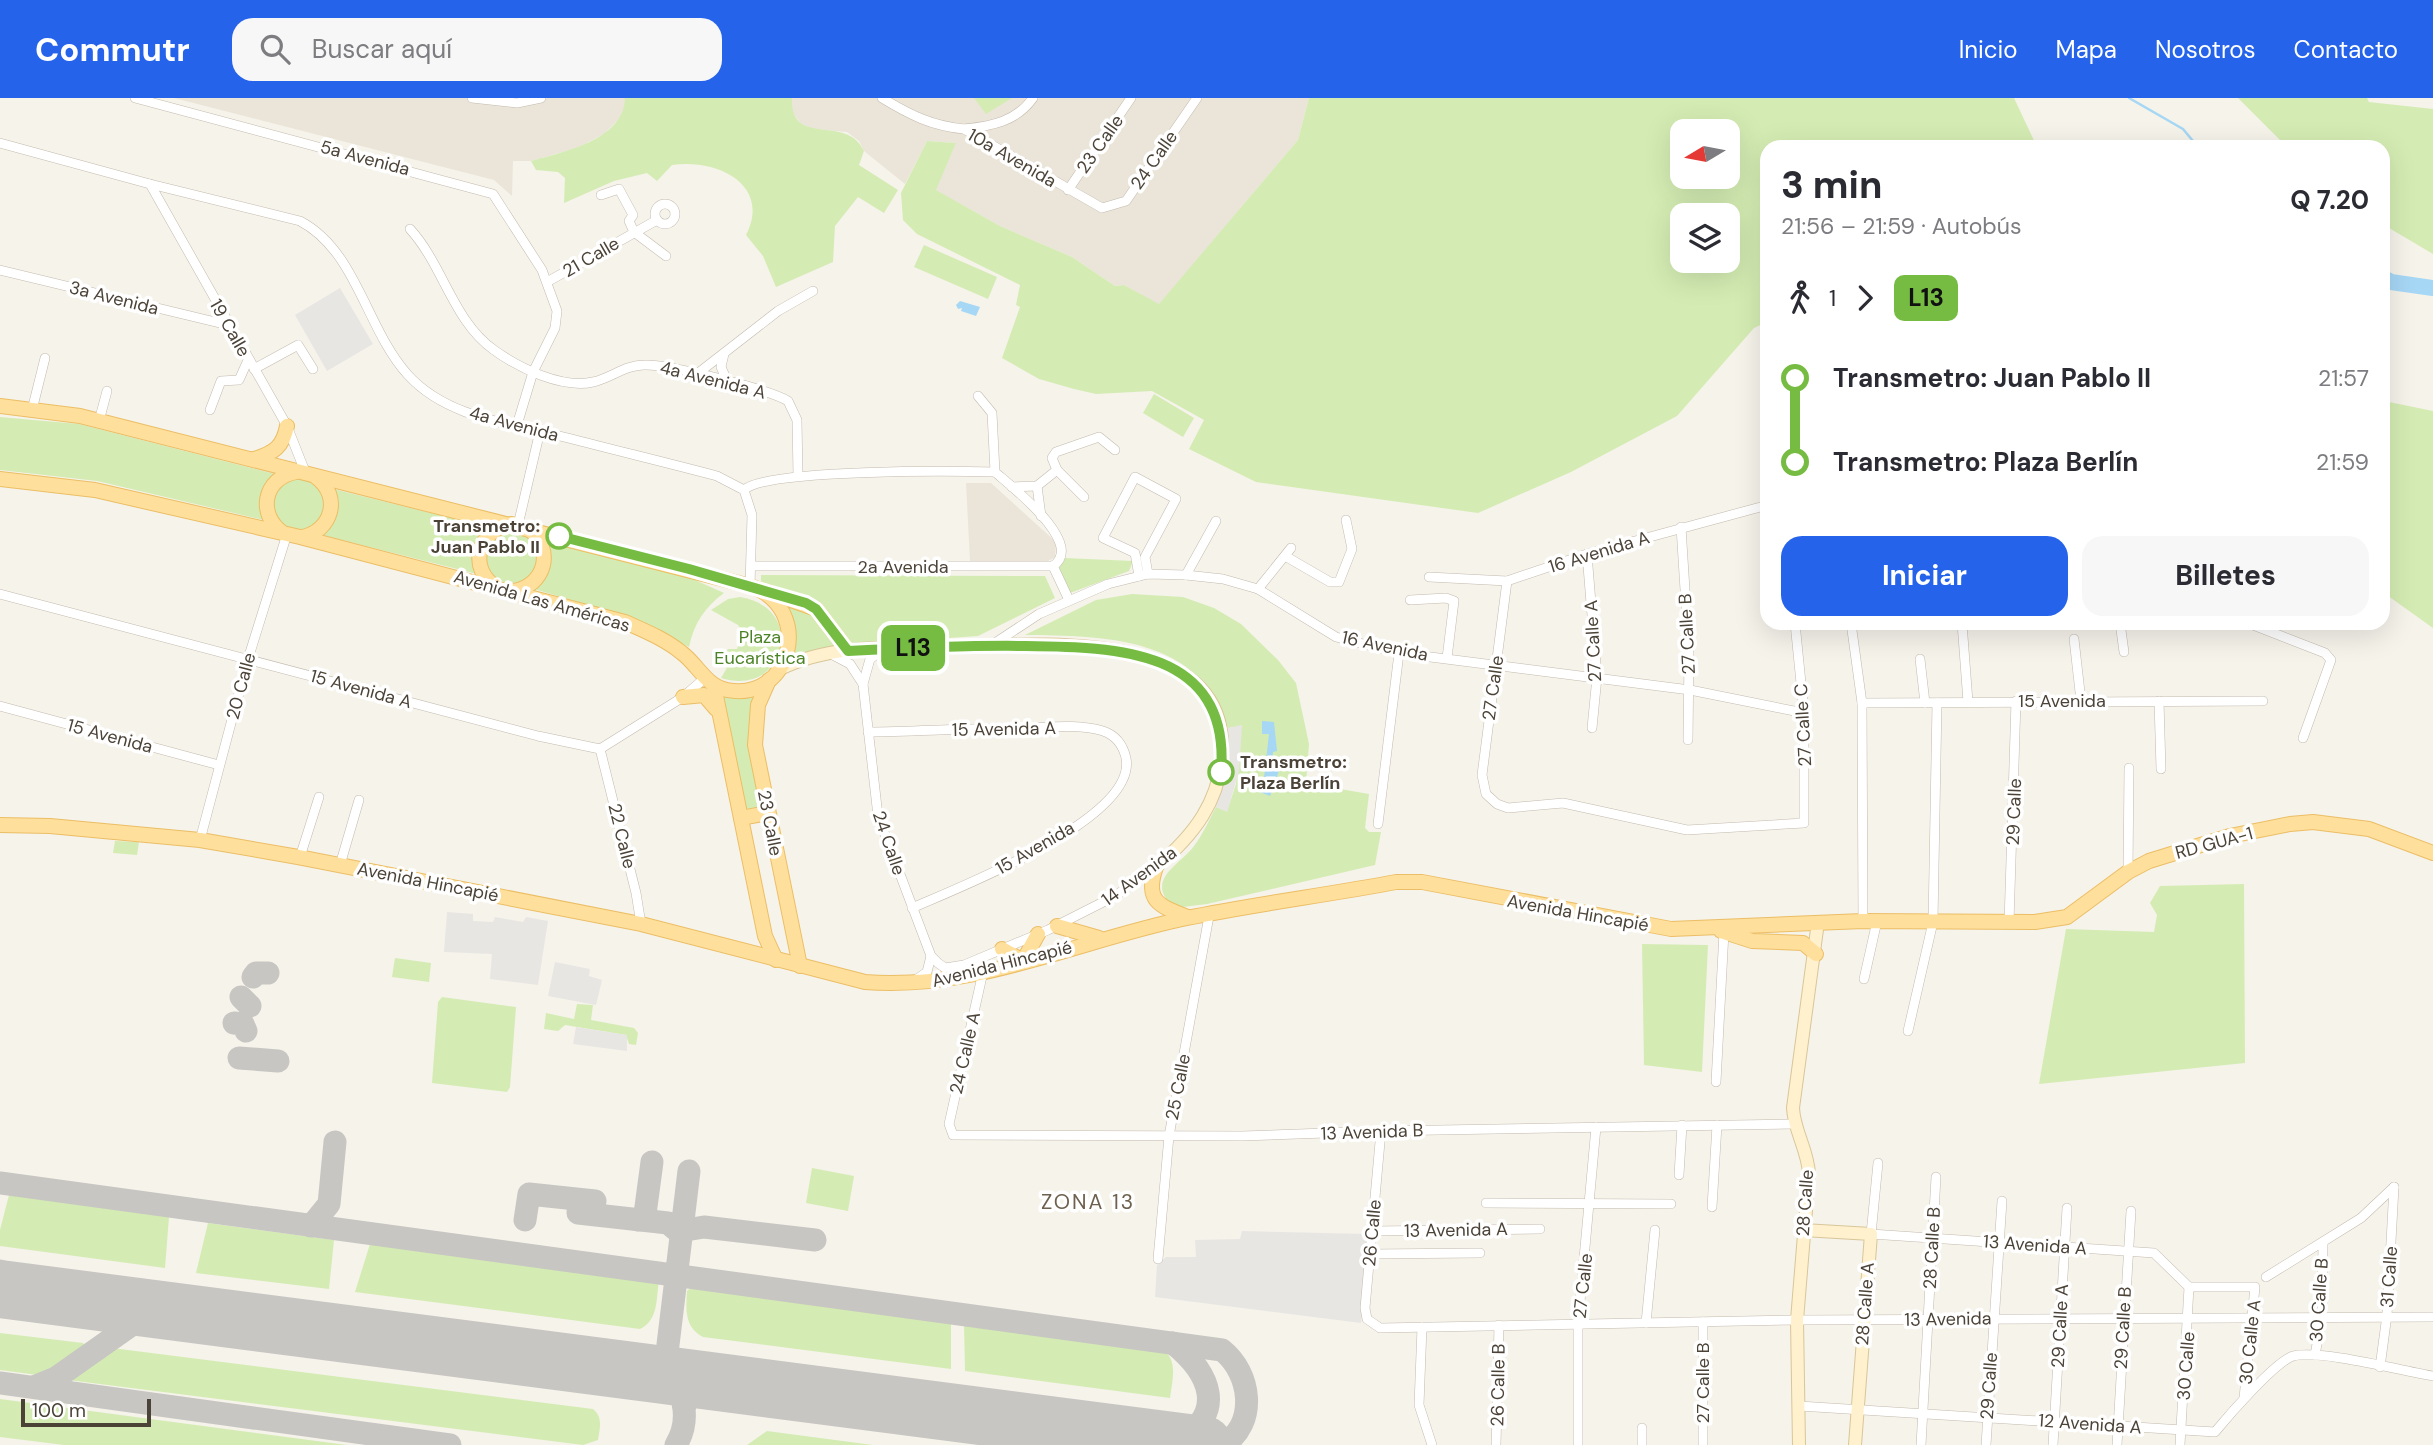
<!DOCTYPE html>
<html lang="es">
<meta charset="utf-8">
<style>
body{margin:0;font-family:"DM Sans",sans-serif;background:#f7f7f7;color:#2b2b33;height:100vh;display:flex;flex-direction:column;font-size:26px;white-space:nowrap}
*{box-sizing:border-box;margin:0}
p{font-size:23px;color:#7c7c81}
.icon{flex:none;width:38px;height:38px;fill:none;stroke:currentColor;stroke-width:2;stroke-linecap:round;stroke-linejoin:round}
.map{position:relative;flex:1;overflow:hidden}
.drawer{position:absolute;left:1760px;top:42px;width:630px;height:490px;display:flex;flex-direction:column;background:#fff;border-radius:21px;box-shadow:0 7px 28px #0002}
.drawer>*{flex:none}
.badge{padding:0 14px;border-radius:10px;font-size:24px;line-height:46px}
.needle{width:46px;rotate:260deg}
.fabs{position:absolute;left:1670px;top:21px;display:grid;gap:14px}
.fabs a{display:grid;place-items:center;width:70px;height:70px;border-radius:14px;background:#fff;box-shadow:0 7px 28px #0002;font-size:35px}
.scale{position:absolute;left:21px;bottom:18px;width:130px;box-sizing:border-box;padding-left:7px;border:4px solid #4c4338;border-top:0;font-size:19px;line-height:24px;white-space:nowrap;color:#4c4338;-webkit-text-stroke:5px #fff;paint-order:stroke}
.map>.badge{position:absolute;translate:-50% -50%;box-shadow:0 0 0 4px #fff}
.legs{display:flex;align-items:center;gap:10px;height:77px;padding:0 21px;font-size:23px}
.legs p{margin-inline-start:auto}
.head{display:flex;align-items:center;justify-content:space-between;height:119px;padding:0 21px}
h1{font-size:38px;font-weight:700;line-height:52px}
.cta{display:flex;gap:14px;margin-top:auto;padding:14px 21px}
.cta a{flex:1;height:80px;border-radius:21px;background:#2563eb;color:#fff;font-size:28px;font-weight:700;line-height:80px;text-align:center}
.cta a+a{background:#f7f7f7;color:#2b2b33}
ul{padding:0 21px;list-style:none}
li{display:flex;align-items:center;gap:24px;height:84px;font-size:26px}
li i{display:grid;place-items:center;width:10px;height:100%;margin:0 9px;background:currentColor}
li i::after{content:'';width:18px;height:18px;margin:-9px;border:5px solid;border-radius:50%;background:#fff}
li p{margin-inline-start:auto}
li:first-child i{background:linear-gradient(#0000 50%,currentColor 0)}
li:last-child i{background:linear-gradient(currentColor 50%,#0000 0)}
header{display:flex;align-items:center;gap:42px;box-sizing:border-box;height:98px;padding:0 35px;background:#2563eb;color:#fff}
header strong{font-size:33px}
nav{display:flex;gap:38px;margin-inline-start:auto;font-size:24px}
.search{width:490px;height:63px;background:#f7f7f7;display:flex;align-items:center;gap:18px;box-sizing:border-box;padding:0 24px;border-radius:21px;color:#7c7c81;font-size:26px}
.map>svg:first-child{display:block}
.residential{fill:#ebe5d9}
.green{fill:#d4ecb3;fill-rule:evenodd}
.parking{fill:#e8e6e3}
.water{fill:#a6d7f5}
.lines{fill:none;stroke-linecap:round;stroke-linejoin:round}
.stream{stroke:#a6d7f5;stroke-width:2.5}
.river{stroke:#a6d7f5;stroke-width:16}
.taxiway{stroke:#c8c6c2;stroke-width:23}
.runway{stroke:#c8c6c2;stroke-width:58}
.street-casing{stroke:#c3baad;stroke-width:10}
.secondary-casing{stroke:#d8c699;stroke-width:14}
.primary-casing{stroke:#ebbe65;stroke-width:16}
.street{stroke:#fff;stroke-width:9}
.secondary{stroke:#fff1cd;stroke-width:12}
.primary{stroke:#ffdf9c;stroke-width:14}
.line-1-casing{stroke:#fff;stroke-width:16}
.line-1{stroke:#76bc43;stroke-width:10}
.stop-1-dot{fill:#fff;stroke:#76bc43;stroke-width:3.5}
.labels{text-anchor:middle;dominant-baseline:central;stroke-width:7;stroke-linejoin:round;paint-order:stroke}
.street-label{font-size:18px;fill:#4c4338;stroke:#fff}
.stop-label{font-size:18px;font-weight:bold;fill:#4c4338;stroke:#fff;text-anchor:end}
.park-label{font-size:18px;fill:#4c8226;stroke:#fff}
.quarter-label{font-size:21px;letter-spacing:2px;fill:#6f614f;stroke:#fff}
</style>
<header>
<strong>Commutr</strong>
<div class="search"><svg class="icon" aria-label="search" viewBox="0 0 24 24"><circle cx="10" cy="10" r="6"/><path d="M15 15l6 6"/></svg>Buscar aquí</div>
<nav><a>Inicio</a><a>Mapa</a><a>Nosotros</a><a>Contacto</a></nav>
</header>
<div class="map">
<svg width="2433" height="1347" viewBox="0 0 2433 1347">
<rect width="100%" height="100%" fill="#f6f3eb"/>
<g class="residential">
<path d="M174 0H625V9L619 21 604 36 577 50 531 63H513L512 98 494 82Z"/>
<path d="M792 0H1309L1298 42 1159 207 1124 187 1115 188 1072 159 1000 128 935 92 956 45 927 43 905 86 864 53 859 43 847 34 814 31 801 26 792 14Z"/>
<path d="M966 385H991L1056 444 1055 459 1048 463H970Z"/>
</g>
<g class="green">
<path d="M625 0H792C790 51 847 15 864 53L859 67 898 92 884 115 858 99 835 128 833 164 776 189 763 158 746 137C772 86 716 60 672 67L657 83 647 75 614 83 564 105 565 80 558 74 536 72 531 63C563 54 624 42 625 0Z"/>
<path d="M974 0H1012L986 16Z"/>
<path d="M1309 0H2014L2037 49H1768L1767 224 1754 230 1677 318 1571 374 1478 415 1256 384 1189 351 1204 322 1152 293 1096 296 1074 291 1039 281 1002 260 1020 209 1016 207 1020 187 917 136 903 122 901 95 927 43 956 45 936 92 1000 128 1072 159 1115 188 1124 187 1159 206 1298 42ZM1727 33V79H1682V33ZM1727 117V163H1682V117Z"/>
<path d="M2238 0H2367L2369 4 2433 11V156L2384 127V49H2287Z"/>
<path d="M924 147 997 179 988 201 914 169Z"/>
<path d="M1154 296 1194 320 1183 339 1143 315Z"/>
<path d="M2384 303 2433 313V530L2384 495Z"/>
<path d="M0 319 79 326 275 376 264 422 97 383 0 372Z"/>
<path d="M291 378 319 385 327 413 307 434 285 432C267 402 267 404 291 378Z"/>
<path d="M333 391 488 429 474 449 477 476 322 437Z"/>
<circle cx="511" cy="459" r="26"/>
<path d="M547 444 686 478 724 495C705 509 694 525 689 549L625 518 534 491 550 468Z"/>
<path d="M1065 460 1133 463 1129 473 1070 495 1059 469Z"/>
<path d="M761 477 1045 478 1055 500 978 538 847 547 818 509 761 486Z"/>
<path d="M1132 496 1183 499 1214 510 1241 526 1278 562 1296 585 1309 646 1306 685 1369 696 1365 730 1369 734H1381L1375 767 1207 806 1183 809 1170 806C1147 780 1180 767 1194 748 1203 736 1209 722 1216 709L1227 713 1236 686 1241 628 1228 630C1200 538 1105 538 1025 537L1096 502Z"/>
<path d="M740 499C808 510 786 600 721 580L731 563 722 561 728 551H737L743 534 738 527 711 512 728 501Z"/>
<path d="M784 504 806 508 841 548 792 558 795 532Z"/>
<path d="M757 595 761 710 745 713 721 596Z"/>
<path d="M115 743 139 744 137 757 113 755Z"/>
<path d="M2244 786 2245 965 2039 986 2066 831 2154 834 2157 817 2150 805 2160 788Z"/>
<path d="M1642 846 1708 847 1702 974 1644 967Z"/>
<path d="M395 860 431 865 429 884 392 879Z"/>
<path d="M442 899 516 909 510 989 507 994 432 985 438 904Z"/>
<path d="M577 906 593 907 591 922 634 930 638 935 636 947 629 946 626 937 565 927 558 933 544 931 546 915 574 921Z"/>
<path d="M812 1070 854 1078 848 1113 806 1105Z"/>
<path d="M9 1097 169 1119 165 1170 0 1148V1132Z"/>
<path d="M208 1125 334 1142 329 1191 196 1175Z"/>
<path d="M370 1146 659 1182C656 1200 659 1222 640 1231L355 1194Z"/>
<path d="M693 1188 951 1224V1271L703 1239C684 1229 686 1211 687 1193Z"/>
<path d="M964 1225 1162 1251C1179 1262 1172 1283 1170 1300L965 1273Z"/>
<path d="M0 1235 83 1245 85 1248 45 1278 0 1272Z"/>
<path d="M112 1250 593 1311C603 1319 600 1330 598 1342L583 1347 68 1282Z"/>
<path d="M0 1301 347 1347H64L0 1339Z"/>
<path d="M767 1333 873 1347H747Z"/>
</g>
<g class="parking">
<path d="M340 190 373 246 327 273 295 217Z"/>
<path d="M1242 627 1239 673 1227 714 1216 709 1227 666 1228 630Z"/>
<path d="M447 814 473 816V823L493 824 495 819 523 824 526 819 548 823 538 887 490 881 492 856 444 854Z"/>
<path d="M555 864 590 871 589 878 602 882 596 907 548 898Z"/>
<path d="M576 929 627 937V953L573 946Z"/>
<path d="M1242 1133 1368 1136 1361 1225 1155 1199 1157 1167 1166 1159H1196L1195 1142 1240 1141Z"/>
</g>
<g class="water">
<path d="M960 203 980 209 976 218 961 213 962 210 958 211 956 207Z"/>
<path d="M1262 623 1274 624 1277 653 1273 654 1272 664 1281 667 1270 698 1247 689 1248 685 1263 689 1269 636H1262Z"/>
</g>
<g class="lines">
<path class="stream" d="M2129 0 2183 31 2198 49"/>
<path class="river" d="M2384 180 2391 184 2433 190"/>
<g class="taxiway">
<path d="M253 879 256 875H268"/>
<path d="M241 899 250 908"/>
<path d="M234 925 243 926 246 933"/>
<path d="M239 960 278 963"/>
<path d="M0 1085 1222 1252C1251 1275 1258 1325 1223 1347"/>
<path d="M579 1102 578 1115 668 1125 681 1136 686 1132 704 1129 815 1142"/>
<path d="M525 1122 529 1096 595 1103"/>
<path d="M638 1122 645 1116 652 1064"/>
<path d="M311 1128 329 1106 335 1044"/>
<path d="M0 1173 61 1199"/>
<path d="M115 1206 122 1223 117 1235"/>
<path d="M1173 1245C1210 1275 1228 1315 1177 1344"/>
<path d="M667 1255C675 1286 696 1314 676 1347"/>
<path d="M652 1276 667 1255 689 1073"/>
<path d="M0 1285 450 1347"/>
<path d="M34 1289 56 1280 154 1211"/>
<path d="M685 1307 693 1289 702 1282"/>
</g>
<path class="runway" d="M0 1191 1204 1347"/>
<g class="street-casing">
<g id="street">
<path d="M135 0 493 96 542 172 557 213 555 230 533 274 517 327"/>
<path d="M472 0 517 5 541 0"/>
<path d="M882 0C910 17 932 28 964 31L1102 110 1126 103 1197 0"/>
<path d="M964 31C991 28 1016 24 1033 0"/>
<path d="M0 45 150 86 300 123C357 153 366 231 408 277 448 321 514 326 568 340 618 353 668 365 717 378L744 392 752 417 750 488"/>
<path d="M150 86 287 328 306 376"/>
<path d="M1068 92 1131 0"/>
<path d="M601 97 619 91 633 117 629 123 634 134 666 158"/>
<circle cx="665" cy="116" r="10"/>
<path d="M410 131C443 167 453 223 494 252 519 270 562 291 593 284 611 280 625 267 644 267 668 266 768 291 788 303L797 322 798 378"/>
<path d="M0 172 228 227"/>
<path d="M547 184 657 122"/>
<path d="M724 256 721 269 728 285"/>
<path d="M254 271 298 247 313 271"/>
<path d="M697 276 778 213 813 193"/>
<path d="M978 298 992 315 995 374C1012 389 1086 446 1053 468"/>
<path d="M32 312 45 260"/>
<path d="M210 312 221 283 239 282 248 262"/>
<path d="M99 323 107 293"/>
<path d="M1057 372 1084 399"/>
<path d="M1037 388 1041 418"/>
<path d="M1012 389 1037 388 1057 372 1052 360 1056 354 1099 339 1115 352"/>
<path d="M744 392C765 371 956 373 995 374"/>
<path d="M518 427 540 333"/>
<path d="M1681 429 1689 555 1688 642"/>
<path d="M1587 456 1597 579 1592 630"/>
<path d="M1285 458 1330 484H1339L1352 451 1346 422"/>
<path d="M753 468H1053"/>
<path d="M1053 468 1069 502"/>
<path d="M1186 477 1216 423"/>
<path d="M1139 478 1135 455 1103 440 1135 379 1176 401 1145 459 1148 476"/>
<path d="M1429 479 1507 483 1587 456 1768 407"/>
<path d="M1507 483 1482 677 1486 696 1497 706 1508 710 1563 705 1687 732 1804 725V615L1795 525"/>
<path d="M1258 491 1291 450"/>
<path d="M0 496 538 638 600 651 683 599 705 580"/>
<path d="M1410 502 1446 500 1454 503 1447 560"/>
<path d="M1851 525 1862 605 1863 823"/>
<path d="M1962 525 1968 604"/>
<path d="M2120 525 2124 554"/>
<path d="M2248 525 2325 555 2331 562 2303 640"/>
<path d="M2074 541 2081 603"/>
<path d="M992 547 1039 516 1108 486 1148 476 1186 477 1223 481 1258 491 1336 539 1399 555 1690 592 1804 615"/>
<path d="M884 551 870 561 863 586 878 718 931 858 938 865 945 870 964 867 1048 832 1115 798 1154 771"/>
<path d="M833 557 850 566 863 586"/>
<path d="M1920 561 1925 605"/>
<path d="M2159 603 2161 671"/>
<path d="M1862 605 2263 603"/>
<path d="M0 608 219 667"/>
<path d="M868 634C922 633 975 630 1029 630 1053 629 1079 626 1103 633 1115 637 1123 647 1126 660 1138 721 957 790 912 810"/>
<path d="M600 651 636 795 641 826"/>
<path d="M1378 726 1399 555"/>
<path d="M200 742 248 561 287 436"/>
<path d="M300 759 319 699"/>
<path d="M340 767 359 702"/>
<path d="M2128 774 2129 670"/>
<path d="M2009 825 2016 603"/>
<path d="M983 874 949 1026 953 1037 1242 1038 1381 1033 1794 1026"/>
<path d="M917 881 927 874 931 858"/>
<path d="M1864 881 1877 823"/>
<path d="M1908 933 1933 824 1937 605"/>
<path d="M1716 984 1724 834"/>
<path d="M1381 1033 1365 1210 1367 1221 1380 1230 1797 1222 2433 1219"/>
<path d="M1878 1065 1871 1136 2154 1155 2189 1189H2255L2244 1300"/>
<path d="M1679 1077 1682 1027"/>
<path d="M1486 1105 1671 1106"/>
<path d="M1712 1109 1717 1027"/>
<path d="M1372 1133 1540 1131"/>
<path d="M1370 1156 1480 1155"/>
<path d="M1158 1161 1169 1038 1209 818"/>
<path d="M2266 1179 2361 1120 2394 1089"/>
<path d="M1703 1224V1347"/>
<path d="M1646 1225 1655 1132"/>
<path d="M1422 1229 1419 1307 1432 1347"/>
<path d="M2315 1257 2322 1218 2323 1146"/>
<path d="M2380 1269 2387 1217 2394 1089"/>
<path d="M1799 1308 2215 1334C2229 1317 2275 1264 2293 1258 2319 1251 2403 1273 2433 1278"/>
<path d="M1642 1330V1347"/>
<path d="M1496 1347 1499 1227"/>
<path d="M1578 1347V1226L1596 1029"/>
<path d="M1921 1347 1936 1079"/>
<path d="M1986 1347 2002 1103"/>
<path d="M2053 1347 2067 1110"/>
<path d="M2117 1347 2131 1113"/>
<path d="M2180 1347 2189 1189"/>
</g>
</g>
<g class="secondary-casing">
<g id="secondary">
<path d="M780 571C832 545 896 550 953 549 1033 546 1227 528 1222 653 1221 703 1193 738 1156 769"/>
<path d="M1803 1132 1871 1136 1855 1347"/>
<path d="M1799 1347 1797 1222 1809 1076C1808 1052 1794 1033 1793 1010L1818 824"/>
</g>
</g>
<g class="primary-casing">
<g id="primary">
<path d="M0 308 80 318 750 488C815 509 792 605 727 592 706 588 698 567 682 555 665 541 645 533 625 524L300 439 95 392 0 381"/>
<path d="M254 361C274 355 283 349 287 328"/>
<path d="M283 435C257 417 263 380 296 374"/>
<path d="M302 439C332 433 342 398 316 379"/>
<path d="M496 489C467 470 478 431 512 426"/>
<path d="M513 493C545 488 555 452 529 431"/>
<path d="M768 494 816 511 848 553"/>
<path d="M769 582 758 607 755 647 800 868"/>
<path d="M714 588 765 838 776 862"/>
<path d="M683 599 704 597 716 611"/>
<path d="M741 720 768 715"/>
<path d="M0 727 50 728 200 742 298 759 641 826 865 884C975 893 1080 842 1187 820 1256 806 1327 797 1396 784H1422L1671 831 1863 823 2035 824 2067 819 2128 774 2149 763 2230 738 2290 726 2313 724 2369 731 2433 755"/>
<path d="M1156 769C1144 803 1159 808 1188 819"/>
<path d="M1057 828 1099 840"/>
<path d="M1721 833 1752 843 1803 845 1816 856"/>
<path d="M1002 851 1023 863"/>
<path d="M1023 863 1038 836"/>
</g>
</g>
<use href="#street" class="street"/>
<use href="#secondary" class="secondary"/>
<use href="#primary" class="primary"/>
</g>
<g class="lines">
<g class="line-1-casing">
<path id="line-1" d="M559 438 689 471 806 505 816 511 848 553C907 550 966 547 1025 548 1115 549 1231 550 1221 674"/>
</g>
<use href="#line-1" class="line-1"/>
</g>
<g class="stop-1-dot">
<circle cx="559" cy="438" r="12"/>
<circle cx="1221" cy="674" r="12"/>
</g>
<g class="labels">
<g class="street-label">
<text transform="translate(1100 46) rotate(-55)">23 Calle</text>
<text transform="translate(365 60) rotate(15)">5a Avenida</text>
<text transform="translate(1012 60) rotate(30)">10a Avenida</text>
<text transform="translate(1154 62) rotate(-55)">24 Calle</text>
<text transform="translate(591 159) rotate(-30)">21 Calle</text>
<text transform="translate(114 200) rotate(14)">3a Avenida</text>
<text transform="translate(230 230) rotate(60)">19 Calle</text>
<text transform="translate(713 282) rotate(14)">4a Avenida A</text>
<text transform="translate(514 326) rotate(15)">4a Avenida</text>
<text transform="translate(1599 454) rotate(-17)">16 Avenida A</text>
<text x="903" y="469">2a Avenida</text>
<text transform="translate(542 503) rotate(16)">Avenida Las Américas</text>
<text transform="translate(1687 536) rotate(-93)">27 Calle B</text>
<text transform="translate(1593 543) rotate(-93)">27 Calle A</text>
<text transform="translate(1385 548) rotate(12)">16 Avenida</text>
<text transform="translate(241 588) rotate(-75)">20 Calle</text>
<text transform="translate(1493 590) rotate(-82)">27 Calle</text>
<text transform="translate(361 591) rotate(15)">15 Avenida A</text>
<text x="2062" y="603">15 Avenida</text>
<text transform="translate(1803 627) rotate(-93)">27 Calle C</text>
<text transform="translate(1004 631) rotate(-1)">15 Avenida A</text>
<text transform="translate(110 638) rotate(15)">15 Avenida</text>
<text transform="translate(2014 714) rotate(-88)">29 Calle</text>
<text transform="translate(770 725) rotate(79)">23 Calle</text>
<text transform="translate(622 738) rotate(76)">22 Calle</text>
<text transform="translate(889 745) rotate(71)">24 Calle</text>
<text transform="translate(2214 745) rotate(-15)">RD GUA-1</text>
<text transform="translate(1035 750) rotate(-30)">15 Avenida</text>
<text transform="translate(1139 778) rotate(-36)">14 Avenida</text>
<text transform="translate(428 784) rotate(11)">Avenida Hincapié</text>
<text transform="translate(1578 815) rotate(10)">Avenida Hincapié</text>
<text transform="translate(1002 866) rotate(-14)">Avenida Hincapié</text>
<text transform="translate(965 955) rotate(-77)">24 Calle A</text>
<text transform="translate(1178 989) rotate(-79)">25 Calle</text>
<text transform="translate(1372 1034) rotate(-2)">13 Avenida B</text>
<text transform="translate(1805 1105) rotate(-86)">28 Calle</text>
<text transform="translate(1456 1132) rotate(-1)">13 Avenida A</text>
<text transform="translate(1372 1135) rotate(-85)">26 Calle</text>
<text transform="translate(2035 1147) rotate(4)">13 Avenida A</text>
<text transform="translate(1932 1150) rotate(-87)">28 Calle B</text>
<text transform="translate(2389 1179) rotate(-86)">31 Calle</text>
<text transform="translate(1583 1188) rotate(-84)">27 Calle</text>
<text transform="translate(2319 1202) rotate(-86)">30 Calle B</text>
<text transform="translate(1865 1206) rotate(-86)">28 Calle A</text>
<text transform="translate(1948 1221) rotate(-1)">13 Avenida</text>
<text transform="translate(2060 1228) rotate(-87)">29 Calle A</text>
<text transform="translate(2123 1230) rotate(-87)">29 Calle B</text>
<text transform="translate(2250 1244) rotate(-84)">30 Calle A</text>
<text transform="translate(2186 1268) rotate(-86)">30 Calle</text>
<text transform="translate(1703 1285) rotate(-90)">27 Calle B</text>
<text transform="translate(1498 1287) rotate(-89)">26 Calle B</text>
<text transform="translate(1989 1288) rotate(-86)">29 Calle</text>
<text transform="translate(2090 1326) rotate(4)">12 Avenida A</text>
</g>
<g class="stop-label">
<text x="540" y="428">Transmetro:<tspan x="540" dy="21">Juan Pablo II</tspan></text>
<text x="1240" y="664" text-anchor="start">Transmetro:<tspan x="1240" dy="21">Plaza Berlín</tspan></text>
</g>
<g class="park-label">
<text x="760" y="539">Plaza<tspan x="760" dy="21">Eucarística</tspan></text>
</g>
<g class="quarter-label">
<text x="1088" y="1104">ZONA 13</text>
</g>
</g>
</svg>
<div class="fabs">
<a><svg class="needle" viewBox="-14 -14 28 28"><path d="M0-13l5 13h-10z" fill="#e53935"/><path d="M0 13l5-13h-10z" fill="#7c7c81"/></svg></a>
<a><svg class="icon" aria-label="layers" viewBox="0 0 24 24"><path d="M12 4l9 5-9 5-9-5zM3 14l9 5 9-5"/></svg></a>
</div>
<div class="scale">100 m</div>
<b class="badge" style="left:913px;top:550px;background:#76bc43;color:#111">L13</b>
<section class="drawer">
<div class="head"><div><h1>3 min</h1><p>21:56 – 21:59 · Autobús</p></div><b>Q 7.20</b></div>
<div class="legs"><svg class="icon" aria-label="walk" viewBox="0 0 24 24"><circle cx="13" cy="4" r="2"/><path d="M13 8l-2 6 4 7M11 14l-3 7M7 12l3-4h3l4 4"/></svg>1<svg class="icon" aria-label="forward" viewBox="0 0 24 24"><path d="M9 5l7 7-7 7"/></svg><b class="badge" style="background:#76bc43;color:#111">L13</b></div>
<ul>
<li><i style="color:#76bc43"></i><b>Transmetro: Juan Pablo II</b><p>21:57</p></li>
<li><i style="color:#76bc43"></i><b>Transmetro: Plaza Berlín</b><p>21:59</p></li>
</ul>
<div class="cta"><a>Iniciar</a><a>Billetes</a></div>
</section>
</div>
